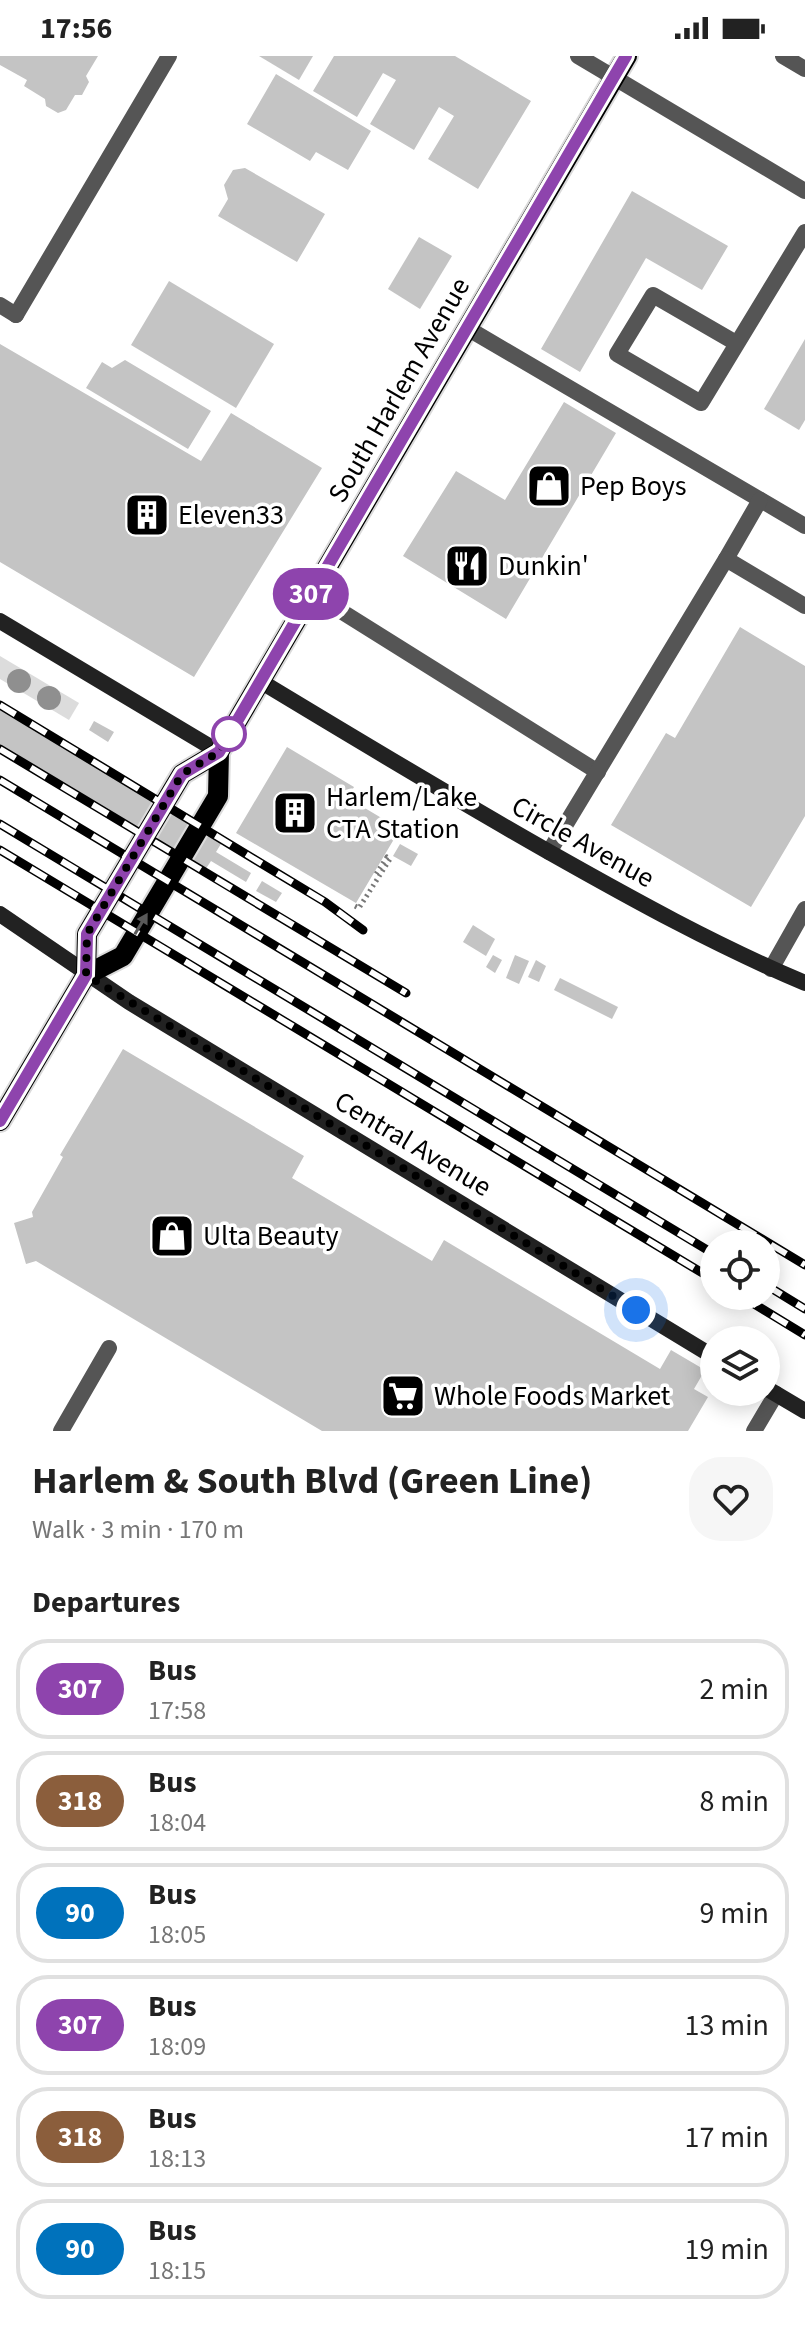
<!DOCTYPE html>
<meta charset="utf-8">
<style>
body{margin:0;font-family:"Source Sans 3",sans-serif;background:#f6f6f6;color:#222;height:100vh;display:flex;flex-direction:column;font-size:30px;white-space:nowrap}
*{box-sizing:border-box;margin:0}
p{font-size:26px;color:#767676}
.icon{flex:none;width:44px;height:44px;fill:none;stroke:currentColor;stroke-width:2;stroke-linecap:round;stroke-linejoin:round}
.map{position:relative;height:1375px;overflow:hidden}
.side{display:flex;flex-direction:column;background:#fff;flex:1}
.side>*{flex:none}
.badge{padding:0 16px;border-radius:26px;font-size:28px;line-height:52px}
.tools{position:absolute;left:700px;top:1174px;display:grid;gap:16px}
.tools a{display:grid;place-items:center;width:80px;height:80px;border-radius:50%;background:#fff;box-shadow:0 4px 20px #0003;font-size:40px}
.you{position:absolute;width:40px;height:40px;margin:-20px;border:6px solid #fff;border-radius:50%;background:#1a73e8;box-shadow:0 0 0 12px #1a73e833}
.map>.badge{position:absolute;translate:-50% -50%;box-shadow:0 0 0 4px #fff}
h2{padding:0 32px;font-size:30px;line-height:72px}
.round{display:grid;place-items:center;flex:none;width:84px;height:84px;border-radius:32px;background:#f6f6f6}
.headline{display:flex;align-items:center;justify-content:space-between;height:136px;padding:0 32px}
h1{font-size:38px;font-weight:700;line-height:60px}
ul{padding:0;list-style:none}
li{display:flex;align-items:center;gap:24px;height:100px;margin:0 16px 12px;padding:0 16px;border:4px solid #e0e0e0;border-radius:32px}
li div{flex:1}
li b{display:block;font-size:30px}
li em{font-style:normal}
li .badge{min-width:88px;font-weight:700;text-align:center}
.status{display:flex;justify-content:space-between;align-items:center;height:56px;padding:0 40px;background:#fff;direction:ltr}
.status svg{height:22px;fill:currentColor}
.map>svg:first-child{display:block}
.green{fill:#dcdcdc}
.building{fill:#c4c4c4}
.lines{fill:none;stroke-linecap:round;stroke-linejoin:round}
.primary-casing{stroke:#dbdbdb;stroke-width:24}
.path{stroke:#777;stroke-width:5;stroke-dasharray:2 4;stroke-linecap:butt}
.lane{stroke:#555;stroke-width:16}
.street{stroke:#555;stroke-width:16}
.secondary{stroke:#222;stroke-width:16}
.primary{stroke:#000;stroke-width:20}
.rail-casing{stroke:#000;stroke-width:9}
.rail{stroke:#fff;stroke-width:6;stroke-dasharray:18;stroke-linecap:butt}
.tree{fill:#8f8f8f}
.oneway{fill:#595959}
.line-casing{stroke:#fff;stroke-width:18}
.line{stroke:#8e44ad;stroke-width:12}
.walk{stroke:#000;stroke-width:8;stroke-dasharray:0 14.4}
.stop-dot{fill:#fff;stroke:#8e44ad;stroke-width:4}
.labels{text-anchor:middle;dominant-baseline:central;stroke-width:7;stroke-linejoin:round;paint-order:stroke}
.street-label{font-size:28px;fill:#000;stroke:#fff}
.poi-label{font-size:28px;fill:#000;stroke:#fff;text-anchor:start}
</style>
<div class="status"><b>17:56</b><svg viewBox="0 0 49 12"><path d="M0 12V9h3v3zM5 12V6h3v6zM10 12V3h3v9zM15 12V0h3v12zM26 1h20v11H26zM47 4h2v5h-2z"/></svg></div>
<div class="map">
<svg width="805" height="1375" viewBox="0 0 805 1375">
<rect width="100%" height="100%" fill="#fff"/>
<path class="green" d="M0 600 79 647 69 664 0 623Z"/>
<g class="building">
<path d="M0 0H98L86 20 89 26 82 39H75L66 54 58 57 46 50 45 43 24 30 27 24 0 9Z"/>
<path d="M259 0H313L299 24Z"/>
<path d="M334 0H455L531 45 478 133 428 103 454 60 439 51 414 94 370 68 396 24 383 17 357 61 313 35Z"/>
<path d="M276 18 371 75 348 114 316 96 310 105 247 68Z"/>
<path d="M245 112 325 158 297 206 218 160 228 143 224 129 233 114Z"/>
<path d="M632 135 728 190 702 234 646 202 580 316 541 293Z"/>
<path d="M419 181 452 200 420 253 388 233Z"/>
<path d="M169 225 274 288 236 352 131 289Z"/>
<path d="M805 283V364L799 374 764 353Z"/>
<path d="M0 288 201 405 231 357 322 412 194 621 0 506Z"/>
<path d="M125 304 211 355 188 393 86 332 102 306 112 312Z"/>
<path d="M564 346 616 377 506 563 403 500 456 415 505 444Z"/>
<path d="M740 571 805 610V760L751 851 611 769 666 677 675 682Z"/>
<path d="M0 649 224 783 216 796 251 817 246 826 211 805 203 817 0 696Z"/>
<path d="M94 665 114 676 108 686 89 674Z"/>
<path d="M287 691 354 731 348 742 400 773 356 847 236 777Z"/>
<path d="M400 788 418 798 411 810 393 800Z"/>
<path d="M262 825 282 837 276 846 256 835Z"/>
<path d="M473 869 495 883 486 900 463 886Z"/>
<path d="M493 899 502 904 495 917 486 911Z"/>
<path d="M515 899 529 905 519 928 506 922Z"/>
<path d="M536 904 546 910 539 926 528 921Z"/>
<path d="M560 922 618 951 612 963 554 934Z"/>
<path d="M123 993 304 1100 292 1122 432 1205 444 1184 660 1313 671 1294 705 1314 694 1333 708 1341 688 1375H322L36 1205 26 1208 14 1167 33 1161 32 1156 63 1101 60 1099Z"/>
</g>
<g class="lines">
<g class="primary-casing">
<g id="primary">
<path d="M86 919 123 900 218 740 219 696"/>
<path d="M0 1065 86 919 87 878 182 718 219 696 627 0"/>
</g>
</g>
<path class="path" d="M355 850 359 852 390 803 387 801 376 818 374 817"/>
<g class="lane">
<path d="M783 0 805 13"/>
<path d="M0 249 16 259"/>
<path d="M467 272 805 470"/>
<path d="M736 287 653 239 617 298 701 347 805 176"/>
<path d="M726 503 760 444"/>
<path d="M312 537 598 716"/>
<path d="M549 796 726 503 805 550"/>
<path d="M61 1375 109 1292"/>
<path d="M754 1375 776 1338"/>
</g>
<g class="street">
<path d="M578 0 805 135"/>
<path d="M16 259 169 0"/>
<path d="M771 913 805 853"/>
</g>
<g class="secondary">
<path d="M0 565 219 696"/>
<path d="M260 625C356 683 452 741 549 796 634 844 715 889 805 927"/>
<path d="M0 858 129 946 714 1301"/>
<path d="M766 1332 805 1355"/>
</g>
<use href="#primary" class="primary"/>
<g class="rail-casing">
<g id="rail">
<path d="M0 649 325 846 363 874"/>
<path d="M0 693 406 937"/>
<path d="M0 724 805 1209"/>
<path d="M0 768 714 1198"/>
<path d="M0 794 714 1224"/>
<path d="M766 1229 805 1253"/>
<path d="M741 1240 805 1279"/>
</g>
</g>
<use href="#rail" class="rail"/>
</g>
<g class="tree">
<circle cx="19" cy="625" r="12"/>
<circle cx="49" cy="642" r="12"/>
</g>
<defs><path id="oneway-solid" d="M-6-.8H1V-3.2L6.5 0L1 3.2V.8H-6Z" transform="scale(2)"/></defs>
<use class="oneway" href="#oneway-solid" transform="translate(141 868) rotate(-59)"/>
<g class="lines">
<g class="line-casing">
<path id="line" d="M0 1065 86 919 87 878 103 851 182 718 219 696 626 0"/>
</g>
<use href="#line" class="line"/>
<path class="walk" d="M229 678 219 696 182 718 103 851 87 878 86 919 636 1254"/>
</g>
<defs>
<g id="shop-square" transform="scale(2.3)"><rect x="-9" y="-9" width="18" height="18" rx="4" fill="#000" stroke="#fff"/><path d="M-5-2.5h2.3a2.7 3.5 0 0 1 5.4 0H5L5.5 6h-11ZM-1.5-2.5h3a1.5 2.3 0 0 0-3 0Z" fill="#fff"/></g>
<g id="building-square" transform="scale(2.3)"><rect x="-9" y="-9" width="18" height="18" rx="4" fill="#000" stroke="#fff"/><path d="M-4-6H4V6H1V3H-1V6H-4ZM-2.5-4.3h1.7v1.8h-1.7ZM.8-4.3h1.7v1.8H.8ZM-2.5-1h1.7V.8h-1.7ZM.8-1h1.7V.8H.8Z" fill="#fff"/></g>
<g id="restaurant-square" transform="scale(2.3)"><rect x="-9" y="-9" width="18" height="18" rx="4" fill="#000" stroke="#fff"/><path d="M-5-6h1v4h1v-4h1v4h1v-4h1v5L-1.5 .5V6h-2V.5L-5-1ZM5-6V6H3V1.5H1.5Q1.5-4 5-6Z" fill="#fff"/></g>
<g id="supermarket-square" transform="scale(2.3)"><rect x="-9" y="-9" width="18" height="18" rx="4" fill="#000" stroke="#fff"/><path d="M-6-5.5h2.5l.6 2H6L4.5 2H-2.5L-4.4-4H-6ZM-1.5 3.2a1.3 1.3 0 1 0 .1 0ZM3 3.2a1.3 1.3 0 1 0 .1 0Z" fill="#fff"/></g>
</defs>
<g fill-rule="evenodd">
<use href="#shop-square" x="549" y="430"/>
<use href="#building-square" x="147" y="459"/>
<use href="#restaurant-square" x="467" y="510"/>
<use href="#building-square" x="295" y="757"/>
<use href="#shop-square" x="172" y="1180"/>
<use href="#supermarket-square" x="403" y="1340"/>
</g>
<circle class="stop-dot" cx="229" cy="678" r="16"/>
<g class="labels">
<g class="street-label">
<text transform="translate(399 334) rotate(-60)">South Harlem Avenue</text>
<text transform="translate(583 786) rotate(29)">Circle Avenue</text>
<text transform="translate(413 1088) rotate(31)">Central Avenue</text>
</g>
<g class="poi-label">
<text x="580" y="430">Pep Boys</text>
<text x="178" y="459">Eleven33</text>
<text x="498" y="510">Dunkin'</text>
<text x="326" y="741">Harlem/Lake<tspan x="326" dy="32">CTA Station</tspan></text>
<text x="203" y="1180">Ulta Beauty</text>
<text x="434" y="1340">Whole Foods Market</text>
</g>
</g>
</svg>
<div class="tools">
<a><svg class="icon" aria-label="locate" viewBox="0 0 24 24"><circle cx="12" cy="12" r="6"/><path d="M12 2v4M12 18v4M2 12h4M18 12h4"/></svg></a>
<a><svg class="icon" aria-label="layers" viewBox="0 0 24 24"><path d="M12 4l9 5-9 5-9-5zM3 14l9 5 9-5"/></svg></a>
</div>
<div class="you" style="left:636px;top:1254px"></div>
<b class="badge" style="left:311px;top:538px;background:#8e44ad;color:#fff">307</b>
</div>
<section class="side">
<div class="headline"><div><h1>Harlem &amp; South Blvd (Green Line)</h1><p>Walk · 3 min · 170 m</p></div><a class="round"><svg class="icon" aria-label="heart" viewBox="0 0 24 24"><path d="M12 20l-8-8c-3-5 5-10 8-4 3-6 11-1 8 4z"/></svg></a></div>
<h2>Departures</h2>
<ul>
<li><span class="badge" style="background:#8e44ad;color:#fff">307</span><div><b>Bus</b><p>17:58</p></div><em>2 min</em></li>
<li><span class="badge" style="background:#8b5e3c;color:#fff">318</span><div><b>Bus</b><p>18:04</p></div><em>8 min</em></li>
<li><span class="badge" style="background:#0072bc;color:#fff">90</span><div><b>Bus</b><p>18:05</p></div><em>9 min</em></li>
<li><span class="badge" style="background:#8e44ad;color:#fff">307</span><div><b>Bus</b><p>18:09</p></div><em>13 min</em></li>
<li><span class="badge" style="background:#8b5e3c;color:#fff">318</span><div><b>Bus</b><p>18:13</p></div><em>17 min</em></li>
<li><span class="badge" style="background:#0072bc;color:#fff">90</span><div><b>Bus</b><p>18:15</p></div><em>19 min</em></li>
</ul>
</section>
